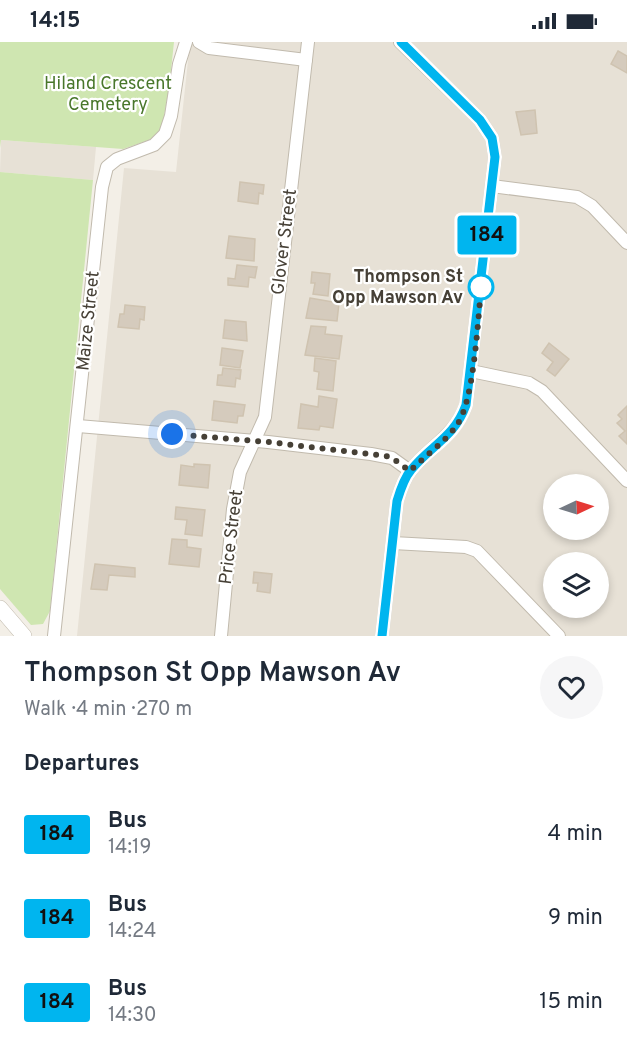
<!DOCTYPE html>
<meta charset="utf-8">
<style>
body{margin:0;font-family:Overpass,sans-serif;background:#f6f6f7;color:#1f2937;height:100vh;display:flex;flex-direction:column;font-size:22px;white-space:nowrap}
*{box-sizing:border-box;margin:0}
p{font-size:20px;color:#747a83}
.icon{flex:none;width:33px;height:33px;fill:none;stroke:currentColor;stroke-width:2;stroke-linecap:round;stroke-linejoin:round}
.map{position:relative;height:594px;overflow:hidden}
.details{display:flex;flex-direction:column;background:#fff;flex:1}
.details>*{flex:none}
.badge{padding:0 12px;border-radius:4px;font-size:21px;line-height:39px}
.needle{width:39px;rotate:86deg}
.controls{position:absolute;left:543px;top:432px;display:grid;gap:12px}
.controls a{display:grid;place-items:center;width:66px;height:66px;border-radius:50%;background:#fff;box-shadow:0 3px 9px #0003;font-size:30px}
.you{position:absolute;width:30px;height:30px;margin:-15px;border:4px solid #fff;border-radius:50%;background:#1a73e8;box-shadow:0 0 0 9px #1a73e833}
.map>.badge{position:absolute;translate:-50% -50%;box-shadow:0 0 0 3px #fff}
h2{padding:0 24px;font-size:22px;line-height:54px}
.round{display:grid;place-items:center;flex:none;width:63px;height:63px;border-radius:32px;background:#f6f6f7}
.summary{display:flex;align-items:center;justify-content:space-between;height:102px;padding:0 24px}
h1{font-size:28px;font-weight:600;line-height:45px}
ul{padding:0;list-style:none}
li{display:flex;align-items:center;gap:18px;height:84px;padding:0 24px}
li div{flex:1}
li b{display:block;font-size:22px}
li em{font-style:normal}
li .badge{min-width:66px;font-weight:700;text-align:center}
.status{display:flex;justify-content:space-between;align-items:center;height:42px;padding:0 30px;background:#fff;direction:ltr}
.status svg{height:16px;fill:currentColor}
.map>svg:first-child{display:block}
.residential{fill:#e7e1d6;fill-rule:evenodd}
.green{fill:#cfe6b1}
.building{fill:#d5cbbd;stroke:#cfc3b0;stroke-width:1.5}
.lines{fill:none;stroke-linecap:round;stroke-linejoin:round}
.minor-casing{stroke:#c1baad;stroke-width:14}
.tertiary-casing{stroke:#c1baad;stroke-width:16}
.minor{stroke:#fff;stroke-width:12}
.tertiary{stroke:#fff;stroke-width:15}
.line-casing{stroke:#fff;stroke-width:14}
.line{stroke:#00b5ef;stroke-width:9}
.walk{stroke:#464036;stroke-width:6;stroke-dasharray:0 10.8}
.stop-dot{fill:#fff;stroke:#00b5ef;stroke-width:3}
.labels{text-anchor:middle;dominant-baseline:central;stroke-width:4.5;stroke-linejoin:round;paint-order:stroke}
.park-label{font-size:18px;fill:#49772b;stroke:#fff}
.street-label{font-size:18px;fill:#464036;stroke:#fff}
.stop-label{font-size:18px;font-weight:bold;fill:#464036;stroke:#fff;text-anchor:end}
</style>
<div class="status"><b>14:15</b><svg viewBox="0 0 49 12"><path d="M0 12V9h3v3zM5 12V6h3v6zM10 12V3h3v9zM15 12V0h3v12zM26 1h20v11H26zM47 4h2v5h-2z"/></svg></div>
<div class="map">
<svg width="627" height="594" viewBox="0 0 627 594">
<rect width="100%" height="100%" fill="#f3efe7"/>
<g class="residential">
<path d="M190 0H627V594H77L124 126 176 130ZM554 442H598V488H554ZM554 520H598V566H554Z"/>
<path d="M1 98 96 105 93 138 0 130Z"/>
</g>
<g class="green">
<path d="M0 0H174L169 47 162 85 155 96 123 107 1 98 0 106Z"/>
<path d="M0 130 93 138 50 569 43 582 31 583 0 547Z"/>
</g>
<g class="building">
<path d="M618 9 627 14V31L611 22Z"/>
<path d="M535 68 537 91 521 93 516 70Z"/>
<path d="M240 140 264 143 263 152 259 151 258 162 238 159Z"/>
<path d="M229 194 255 197 254 219 226 216Z"/>
<path d="M237 223 257 225 255 236 249 235 248 245 228 243V236L235 237Z"/>
<path d="M312 230 330 232 328 254 313 252 315 241H311Z"/>
<path d="M310 256 339 261 337 279 306 276Z"/>
<path d="M125 263 145 265 144 278 140 277 139 287 118 285 120 272H124Z"/>
<path d="M225 278 246 280 247 299 223 296Z"/>
<path d="M311 284 326 285 325 292 342 294 339 317 305 313Z"/>
<path d="M549 301 569 317 555 334 547 328 553 320 542 311Z"/>
<path d="M222 306 243 309 240 326 220 323Z"/>
<path d="M315 316 336 319 333 349 317 347 319 330 314 329Z"/>
<path d="M223 326 241 328 240 337 236 336 235 345 217 343 218 333H222Z"/>
<path d="M319 354 337 357 333 386 320 384 319 388 298 386 301 362 318 365Z"/>
<path d="M214 359 245 363 243 374H238L237 381 212 378Z"/>
<path d="M627 364V402L619 394 625 389 617 381 622 377 618 373Z"/>
<path d="M194 422 210 423 208 446 179 443 181 423 194 425Z"/>
<path d="M176 465 205 468 202 494 185 492 187 478 175 477Z"/>
<path d="M172 497 187 498V505L201 507 199 525 169 522Z"/>
<path d="M95 522 135 526V535L109 533 107 548 91 547Z"/>
<path d="M254 530 272 532 270 551 257 549 258 541H253Z"/>
</g>
<g class="lines">
<g class="minor-casing">
<g id="minor">
<path d="M199 0 209 6 306 18"/>
<path d="M492 144 577 155 592 164 627 201"/>
<path d="M471 329 529 341 542 349 627 439"/>
<path d="M78 384 268 400 371 412 392 416 410 429"/>
<path d="M393 501 466 505 477 509 559 594"/>
<path d="M54 594 102 145 107 125 117 117 154 103 165 92 171 74 179 22 186 0"/>
<path d="M221 594 233 467 240 430 265 375 308 0"/>
<path d="M382 594 397 459C400 449 404 436 411 428 430 404 455 394 466 363L495 115 492 96 480 78 400 0"/>
</g>
</g>
<g class="tertiary-casing">
<path id="tertiary" d="M0 566 24 594"/>
</g>
<use href="#minor" class="minor"/>
<use href="#tertiary" class="tertiary"/>
</g>
<g class="lines">
<g class="line-casing">
<path id="line" d="M382 594 397 459C400 449 404 436 411 428 431 403 454 396 466 363L495 115 492 96 480 78 401 0"/>
</g>
<use href="#line" class="line"/>
<path class="walk" d="M172 392 268 400 386 414 392 416 410 429C425 414 445 400 457 383 475 357 478 272 482 237L481 245"/>
</g>
<circle class="stop-dot" cx="481" cy="245" r="12"/>
<g class="labels">
<g class="park-label">
<text x="108" y="42">Hiland Crescent<tspan x="108" dy="21">Cemetery</tspan></text>
</g>
<g class="street-label">
<text transform="translate(285 200) rotate(-83)">Glover Street</text>
<text transform="translate(89 279) rotate(-84)">Maize Street</text>
<text transform="translate(232 495) rotate(-83)">Price Street</text>
</g>
<g class="stop-label">
<text x="463" y="235">Thompson St<tspan x="463" dy="21">Opp Mawson Av</tspan></text>
</g>
</g>
</svg>
<div class="controls">
<a><svg class="needle" viewBox="-14 -14 28 28"><path d="M0-13l5 13h-10z" fill="#e53935"/><path d="M0 13l5-13h-10z" fill="#747a83"/></svg></a>
<a><svg class="icon" aria-label="layers" viewBox="0 0 24 24"><path d="M12 4l9 5-9 5-9-5zM3 14l9 5 9-5"/></svg></a>
</div>
<div class="you" style="left:172px;top:392px"></div>
<b class="badge" style="left:487px;top:193px;background:#00b5ef;color:#111">184</b>
</div>
<section class="details">
<div class="summary"><div><h1>Thompson St Opp Mawson Av</h1><p>Walk · 4 min · 270 m</p></div><a class="round"><svg class="icon" aria-label="heart" viewBox="0 0 24 24"><path d="M12 20l-8-8c-3-5 5-10 8-4 3-6 11-1 8 4z"/></svg></a></div>
<h2>Departures</h2>
<ul>
<li><span class="badge" style="background:#00b5ef;color:#111">184</span><div><b>Bus</b><p>14:19</p></div><em>4 min</em></li>
<li><span class="badge" style="background:#00b5ef;color:#111">184</span><div><b>Bus</b><p>14:24</p></div><em>9 min</em></li>
<li><span class="badge" style="background:#00b5ef;color:#111">184</span><div><b>Bus</b><p>14:30</p></div><em>15 min</em></li>
</ul>
</section>
